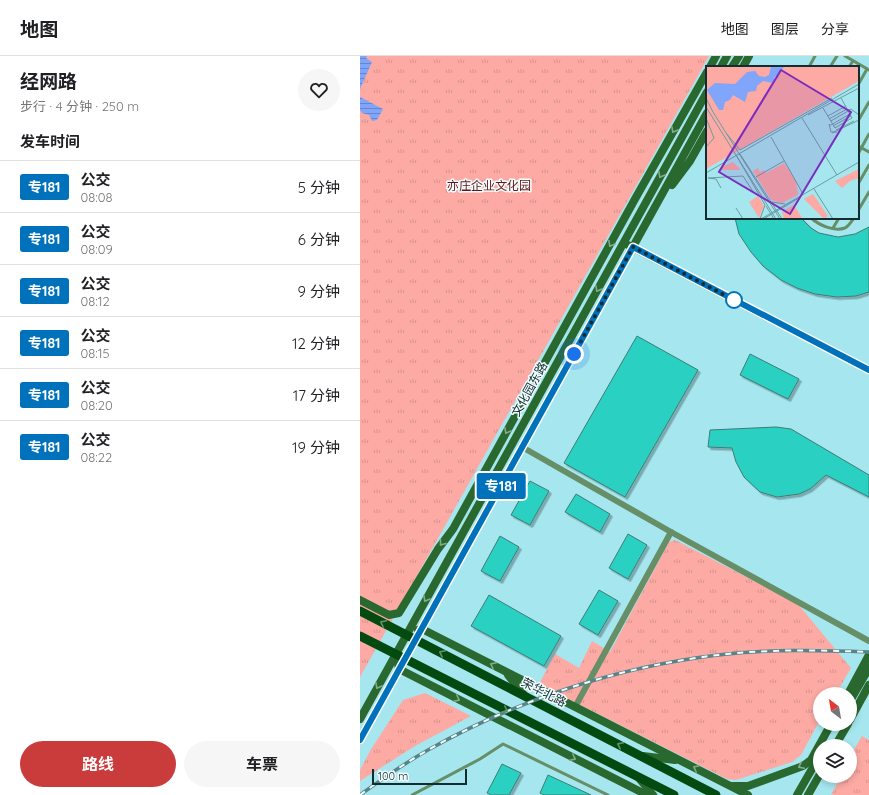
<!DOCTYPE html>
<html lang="zh">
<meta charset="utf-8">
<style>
body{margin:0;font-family:Quicksand,"Noto Sans SC",sans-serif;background:#f6f6f6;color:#202124;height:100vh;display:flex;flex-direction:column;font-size:15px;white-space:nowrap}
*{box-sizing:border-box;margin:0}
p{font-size:13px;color:#757577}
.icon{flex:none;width:22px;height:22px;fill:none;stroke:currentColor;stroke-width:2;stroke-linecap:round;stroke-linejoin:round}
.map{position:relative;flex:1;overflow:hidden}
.details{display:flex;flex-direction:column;background:#fff;width:360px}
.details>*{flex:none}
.badge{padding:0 8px;border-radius:3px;font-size:14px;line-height:26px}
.needle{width:26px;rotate:329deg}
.tools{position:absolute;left:453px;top:631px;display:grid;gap:8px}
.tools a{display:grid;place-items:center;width:44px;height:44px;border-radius:50%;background:#fff;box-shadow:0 2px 6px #0003;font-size:20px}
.scale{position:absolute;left:12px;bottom:10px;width:95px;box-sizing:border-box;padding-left:4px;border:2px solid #122c2f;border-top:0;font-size:11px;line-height:14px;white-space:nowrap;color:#122c2f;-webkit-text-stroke:3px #f1fdfe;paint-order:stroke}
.you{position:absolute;width:20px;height:20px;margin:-10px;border:3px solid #fff;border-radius:50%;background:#1a73e8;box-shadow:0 0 0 6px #1a73e833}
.map>.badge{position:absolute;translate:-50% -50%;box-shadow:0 0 0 2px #fff}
h2{padding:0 20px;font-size:15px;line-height:36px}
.round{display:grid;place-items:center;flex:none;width:42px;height:42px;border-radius:21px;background:#f6f6f6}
.headline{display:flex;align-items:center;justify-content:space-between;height:68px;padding:0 20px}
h1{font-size:19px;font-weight:700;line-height:30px}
.action{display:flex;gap:8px;margin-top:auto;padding:8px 20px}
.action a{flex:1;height:46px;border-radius:24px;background:#ca3b3b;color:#fff;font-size:16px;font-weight:700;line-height:46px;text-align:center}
.action a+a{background:#f6f6f6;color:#202124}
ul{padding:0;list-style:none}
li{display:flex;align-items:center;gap:12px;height:52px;padding:0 20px;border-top:1px solid #e0e0e0}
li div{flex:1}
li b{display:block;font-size:15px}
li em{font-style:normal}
li .badge{min-width:44px;font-weight:700;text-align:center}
header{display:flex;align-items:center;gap:24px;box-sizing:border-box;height:56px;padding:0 20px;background:#fff;border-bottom:1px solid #e0e0e0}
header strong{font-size:19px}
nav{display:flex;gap:22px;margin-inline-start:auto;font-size:14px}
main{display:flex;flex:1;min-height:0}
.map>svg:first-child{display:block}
.park{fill:url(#park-tufts)}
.water{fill:url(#water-rules)}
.building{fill:#2ad1c2;stroke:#3f7c75;filter:url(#shadow)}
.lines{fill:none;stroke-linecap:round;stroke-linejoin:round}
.lane{stroke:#668e67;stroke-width:3}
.street{stroke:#668e67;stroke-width:6}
.secondary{stroke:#29682e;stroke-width:8}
.primary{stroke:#024a10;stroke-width:9}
.rail-casing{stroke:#588489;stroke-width:3.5}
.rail{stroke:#f1fdfe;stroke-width:2;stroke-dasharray:6;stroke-linecap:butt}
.oneway{stroke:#83ab8c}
.oneway2{stroke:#62926f}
.line-casing{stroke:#fff;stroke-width:9}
.line{stroke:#0072bc;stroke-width:6}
.walk{stroke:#122c2f;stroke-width:4;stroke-dasharray:0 7.2}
.stop-dot{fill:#fff;stroke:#0072bc;stroke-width:2}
.labels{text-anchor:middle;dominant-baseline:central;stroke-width:3;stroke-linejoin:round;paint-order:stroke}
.park-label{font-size:12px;fill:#671516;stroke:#f1fdfe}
.street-label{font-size:12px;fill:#122c2f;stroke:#f1fdfe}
.inset-road{fill:none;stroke:#6b9ca2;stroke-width:1}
.view{fill:#7b2cbf;fill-opacity:0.15;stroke:#7b2cbf;stroke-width:2}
.inset-edge{fill:none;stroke:#122c2f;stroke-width:2}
</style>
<header>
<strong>地图</strong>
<nav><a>地图</a><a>图层</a><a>分享</a></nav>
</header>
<main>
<section class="details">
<div class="headline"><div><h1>经网路</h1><p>步行 · 4 分钟 · 250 m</p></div><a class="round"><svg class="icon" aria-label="heart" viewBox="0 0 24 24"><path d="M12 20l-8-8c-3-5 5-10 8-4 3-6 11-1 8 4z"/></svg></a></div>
<h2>发车时间</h2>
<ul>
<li><span class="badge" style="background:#0072bc;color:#fff">专181</span><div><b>公交</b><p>08:08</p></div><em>5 分钟</em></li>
<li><span class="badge" style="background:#0072bc;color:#fff">专181</span><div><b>公交</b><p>08:09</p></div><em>6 分钟</em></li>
<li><span class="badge" style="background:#0072bc;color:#fff">专181</span><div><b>公交</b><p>08:12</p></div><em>9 分钟</em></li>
<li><span class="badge" style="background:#0072bc;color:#fff">专181</span><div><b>公交</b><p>08:15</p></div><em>12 分钟</em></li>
<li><span class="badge" style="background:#0072bc;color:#fff">专181</span><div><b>公交</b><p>08:20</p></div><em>17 分钟</em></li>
<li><span class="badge" style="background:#0072bc;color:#fff">专181</span><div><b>公交</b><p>08:22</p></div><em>19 分钟</em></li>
</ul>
<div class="action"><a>路线</a><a>车票</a></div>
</section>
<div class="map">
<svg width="509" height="739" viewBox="0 0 509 739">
<defs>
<pattern id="park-tufts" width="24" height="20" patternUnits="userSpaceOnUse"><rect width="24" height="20" fill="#fcaaa3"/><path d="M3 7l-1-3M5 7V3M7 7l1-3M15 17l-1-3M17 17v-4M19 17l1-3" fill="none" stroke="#d7928d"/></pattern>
<pattern id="water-rules" width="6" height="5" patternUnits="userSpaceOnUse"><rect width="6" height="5" fill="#80a5fa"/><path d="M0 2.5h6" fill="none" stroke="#6787cb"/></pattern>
<filter id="shadow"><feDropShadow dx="2.5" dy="2.5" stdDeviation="0" flood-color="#0004"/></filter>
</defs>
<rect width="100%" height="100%" fill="#a6e6ee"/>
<g class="park">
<path d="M0 0H349L0 621Z"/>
<path d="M315 484 437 547 491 612 476 638H460V664L441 699 432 706 376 724 367 723 179 628 195 598 219 612 232 585 250 596 309 486Z"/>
<path d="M65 637 111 660 55 690 0 725V714L10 695 43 644Z"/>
<path d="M502 680 509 684V739H471L481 720H490V700Z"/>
</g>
<g class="water">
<path d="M0 0H7L6 2 12 6 0 33Z"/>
<path d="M0 41 23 53 17 64 12 65 9 59 2 57 0 54Z"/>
</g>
<g class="building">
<path d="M375 162H441L451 172 459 177 478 181 495 178 509 171V236L496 240 477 241 455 238 437 232 421 224 403 210 391 196 379 178Z"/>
<path d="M277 280 338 314 265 441 204 407Z"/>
<path d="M390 298 439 323 428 343 380 319Z"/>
<path d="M416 371 431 373 509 419V441L466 419 450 433 439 438 417 441 400 436 384 421 376 406 372 392 348 391 350 374Z"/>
<path d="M170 425 189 435 170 469 151 459Z"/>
<path d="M216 438 250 458 240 476 205 456Z"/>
<path d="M268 478 287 489 268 523 249 512Z"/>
<path d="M140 480 159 491 140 525 121 515Z"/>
<path d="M239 534 258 545 238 579 219 568Z"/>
<path d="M129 539 201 580 184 610 111 570Z"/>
<path d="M142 708 161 717 149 739H131L127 737Z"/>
<path d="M188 719 231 739H184L180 737Z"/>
</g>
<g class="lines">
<g class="lane">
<path d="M485 0 509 14"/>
<path d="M449 11 455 0"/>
<path d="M470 11 477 0"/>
<path d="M489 11 493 5"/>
<path d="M498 29 507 13"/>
<path d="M498 65 509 46"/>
<path d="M498 90 509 96"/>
<path d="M498 98 509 78"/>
<path d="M498 128 509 109"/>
<path d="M498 152 499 153 509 136"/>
<path d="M451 162C459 169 474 176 485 172 489 170 491 166 494 162"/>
<path d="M473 172 479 162"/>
<path d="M52 739 120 703 143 688 248 739"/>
</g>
<g class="street">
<path d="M162 391 311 476 509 585"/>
<path d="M215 651 311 476"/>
</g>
<g class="secondary">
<path d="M350 11 356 0"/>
<path d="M361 11 367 0"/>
<path d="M372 11 379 0"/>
<path d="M383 11 389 0"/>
<path d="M312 129 330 105 347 75"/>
<path d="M268 189 509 314"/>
<path d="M0 544 29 559 39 557 78 493 93 473 275 143 347 16"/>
<path d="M58 574 62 573 388 739"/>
<path d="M38 608 39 613 287 739"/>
<path d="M148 619 164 639"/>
<path d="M488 638 509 599"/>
<path d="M490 645 509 612"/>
<path d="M0 663 347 36"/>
<path d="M490 664 509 629"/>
<path d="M0 684 347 57"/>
<path d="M475 690 488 668"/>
<path d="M283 700 315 704"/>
<path d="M278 721 293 739"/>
<path d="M372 730H388L443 710 451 704 471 668"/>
<path d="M437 739 460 699"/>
<path d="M448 739 460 718"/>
</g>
<g class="primary">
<path d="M0 555 356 739"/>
<path d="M0 580 314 739"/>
</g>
<g class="rail-casing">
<path id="rail" d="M0 739C22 723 45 707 68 694 157 644 257 611 358 599 408 593 458 594 509 596"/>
</g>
<use href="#rail" class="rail"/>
</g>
<defs><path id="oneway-chevron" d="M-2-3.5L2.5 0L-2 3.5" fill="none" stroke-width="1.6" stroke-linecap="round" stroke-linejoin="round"/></defs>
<g class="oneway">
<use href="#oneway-chevron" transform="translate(314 74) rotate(119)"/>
<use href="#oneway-chevron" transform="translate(301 119) rotate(119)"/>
<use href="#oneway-chevron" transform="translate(251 188) rotate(119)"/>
<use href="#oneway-chevron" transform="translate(238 233) rotate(119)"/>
<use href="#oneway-chevron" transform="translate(147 375) rotate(119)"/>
<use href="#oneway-chevron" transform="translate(82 487) rotate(128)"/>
<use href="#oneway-chevron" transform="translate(66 543) rotate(119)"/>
<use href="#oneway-chevron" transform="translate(133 609) rotate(-153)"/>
<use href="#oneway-chevron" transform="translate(18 630) rotate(119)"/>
<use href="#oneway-chevron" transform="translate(97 643) rotate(27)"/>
<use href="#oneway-chevron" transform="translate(213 702) rotate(27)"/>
<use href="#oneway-chevron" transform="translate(441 710) rotate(154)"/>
<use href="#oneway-chevron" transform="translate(336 712) rotate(-153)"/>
</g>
<g class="oneway2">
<use href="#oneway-chevron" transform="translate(23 567) rotate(-153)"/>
<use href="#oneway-chevron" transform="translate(82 597) rotate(-153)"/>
<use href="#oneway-chevron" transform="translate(145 654) rotate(27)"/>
<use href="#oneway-chevron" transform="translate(260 689) rotate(-153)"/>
</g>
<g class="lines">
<g class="line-casing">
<path id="line" d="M0 684 273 191 509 314"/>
</g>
<use href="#line" class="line"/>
<path class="walk" d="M214 298 273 191 374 244"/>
</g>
<circle class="stop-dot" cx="374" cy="244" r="8"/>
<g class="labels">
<g class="park-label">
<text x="129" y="129">亦庄企业文化园</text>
</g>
<g class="street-label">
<text transform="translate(169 333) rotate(-61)">文化园东路</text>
<text transform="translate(184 636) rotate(27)">荣华北路</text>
</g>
</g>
<g transform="translate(346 10)">
<rect width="153" height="153" fill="#a6e6ee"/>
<path d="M0 0H153V15L0 103ZM27 96 35 104H13L18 100ZM78 97 90 115 92 129 76 137 65 134 47 105 52 102 54 106 58 104 60 107ZM153 103V112L144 115 136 122 129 115ZM107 128 122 150 118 153 98 133ZM52 130 58 140 53 152 43 136ZM88 139 96 152 78 153 76 146Z" fill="#fcaaa3"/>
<path d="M79 0 71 9 73 13 69 10 67 17 57 15 51 20 50 25 42 26 39 36 27 29 24 34 19 36 17 44H13L1 24 9 17 29 18 41 6 49 5 53 10 59 11 63 9 65 1Z" fill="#80a5fa"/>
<path class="inset-road" d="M0 32 7 46M0 41 70 153M117 42 129 62 146 52 135 32M142 44 145 43 153 49M7 46 74 153M102 49 153 22M122 50 140 40M0 52 8 72 0 81M96 52 131 109M123 53 141 43M125 55 142 45M123 58 125 66H131M123 60 144 48M127 60 145 50M130 64 148 55M20 67 34 84 126 32M126 67 153 54M65 71 97 128M34 88 76 153M30 89 59 139 54 153M0 107 153 18M50 111 78 95M15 122 10 113 2 112 37 110 48 127M108 123 127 153M66 136 79 138M60 140 68 153M30 142 37 153M59 152 93 132M55 153 153 96"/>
<path class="view" d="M75 4 145 46 84 148 13 106Z"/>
<rect width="153" height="153" class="inset-edge"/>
</g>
</svg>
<div class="tools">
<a><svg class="needle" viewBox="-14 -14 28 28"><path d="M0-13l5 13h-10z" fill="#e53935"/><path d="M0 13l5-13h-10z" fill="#757577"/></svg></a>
<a><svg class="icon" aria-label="layers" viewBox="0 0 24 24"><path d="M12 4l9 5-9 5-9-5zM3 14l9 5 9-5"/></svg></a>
</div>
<div class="scale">100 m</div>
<div class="you" style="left:214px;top:298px"></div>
<b class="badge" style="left:141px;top:430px;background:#0072bc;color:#fff">专181</b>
</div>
</main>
